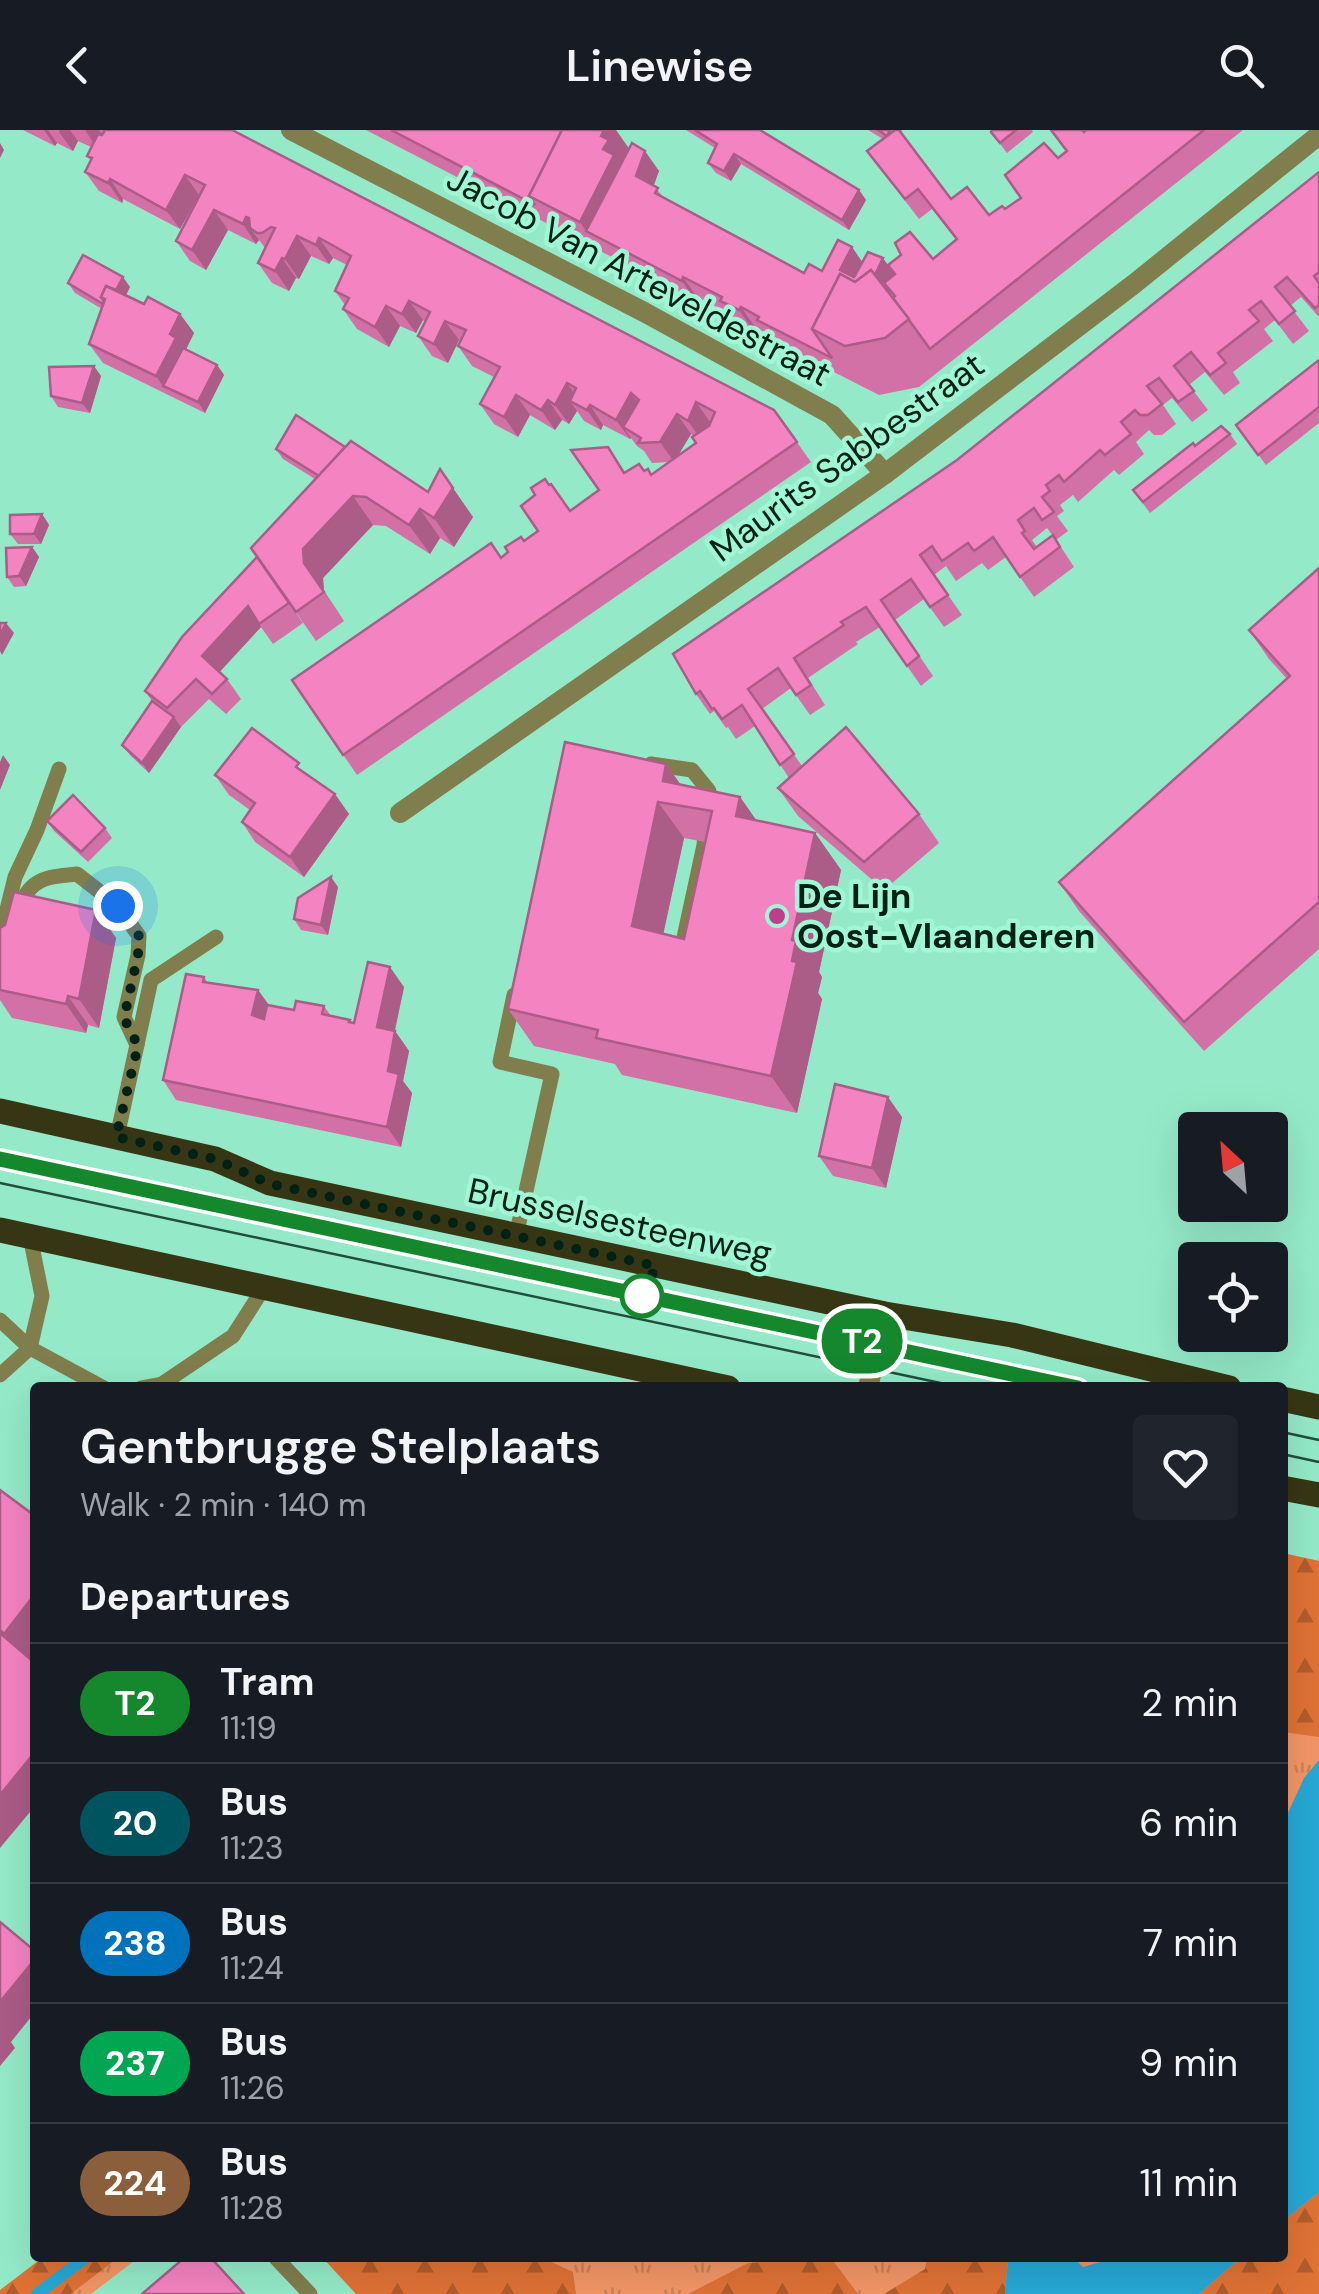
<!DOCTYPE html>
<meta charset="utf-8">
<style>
body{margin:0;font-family:"DM Sans",sans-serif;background:#20242c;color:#f1f3f6;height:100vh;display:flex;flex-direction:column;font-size:38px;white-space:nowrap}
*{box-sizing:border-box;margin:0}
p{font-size:32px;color:#9ea1a6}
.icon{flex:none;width:55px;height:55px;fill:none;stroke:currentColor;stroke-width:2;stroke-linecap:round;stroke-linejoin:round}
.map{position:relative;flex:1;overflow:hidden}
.panel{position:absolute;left:30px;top:1252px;width:1258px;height:880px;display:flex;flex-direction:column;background:#171b24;border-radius:10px;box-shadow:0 10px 40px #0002}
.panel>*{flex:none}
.badge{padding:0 20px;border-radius:32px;font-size:35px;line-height:65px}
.needle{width:65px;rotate:334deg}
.fabs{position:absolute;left:1178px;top:982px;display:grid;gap:20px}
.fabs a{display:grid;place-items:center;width:110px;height:110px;border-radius:10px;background:#171b24;box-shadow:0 10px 40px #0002;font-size:50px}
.you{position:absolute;width:50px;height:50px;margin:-25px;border:8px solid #fff;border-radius:50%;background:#1a73e8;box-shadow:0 0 0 15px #1a73e833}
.map>.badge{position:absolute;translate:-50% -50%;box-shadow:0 0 0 5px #fff}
h2{padding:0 50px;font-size:38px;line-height:90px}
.round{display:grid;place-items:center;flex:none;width:105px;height:105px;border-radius:10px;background:#20242c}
.head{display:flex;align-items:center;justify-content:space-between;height:170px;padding:0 50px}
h1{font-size:48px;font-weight:600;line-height:75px}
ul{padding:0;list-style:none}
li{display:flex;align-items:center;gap:30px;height:120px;padding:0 50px;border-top:2px solid #363941}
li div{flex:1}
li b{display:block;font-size:38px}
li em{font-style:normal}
li .badge{min-width:110px;font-weight:700;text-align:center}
header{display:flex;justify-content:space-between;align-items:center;height:130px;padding:0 50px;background:#171b24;font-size:45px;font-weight:600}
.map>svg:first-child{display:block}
.grass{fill:url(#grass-tufts)}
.forest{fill:url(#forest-firs)}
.water{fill:#26a8d5}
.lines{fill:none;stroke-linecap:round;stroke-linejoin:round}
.stream{stroke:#26a8d5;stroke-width:12}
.lane{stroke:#807e4d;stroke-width:15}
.street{stroke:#807e4d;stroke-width:20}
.primary{stroke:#373614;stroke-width:25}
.tram{stroke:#214e3d;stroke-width:2.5}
.wall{fill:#d271a6;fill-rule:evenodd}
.shaded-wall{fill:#ab5c87}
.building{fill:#f483c1;stroke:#ab5c87;stroke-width:2.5;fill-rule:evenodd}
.line-casing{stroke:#fff;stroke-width:22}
.line{stroke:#15882e;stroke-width:15}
.walk{stroke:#002115;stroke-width:10;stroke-dasharray:0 18}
.poi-dot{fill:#bd3e8b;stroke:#a1f7d5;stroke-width:4}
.stop-dot{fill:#fff;stroke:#15882e;stroke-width:5}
.labels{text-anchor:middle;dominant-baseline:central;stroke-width:9;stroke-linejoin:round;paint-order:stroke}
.street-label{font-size:35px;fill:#002115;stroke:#a1f7d5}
.poi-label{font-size:35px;font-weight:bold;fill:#002115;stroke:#a1f7d5;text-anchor:start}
</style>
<header><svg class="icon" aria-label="back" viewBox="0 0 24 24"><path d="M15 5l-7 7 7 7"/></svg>Linewise<svg class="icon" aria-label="search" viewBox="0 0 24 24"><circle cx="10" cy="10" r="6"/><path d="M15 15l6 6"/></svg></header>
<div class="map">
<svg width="1319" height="2164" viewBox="0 0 1319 2164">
<defs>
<pattern id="grass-tufts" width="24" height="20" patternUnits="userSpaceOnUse" patternTransform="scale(2.5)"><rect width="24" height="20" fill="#f29666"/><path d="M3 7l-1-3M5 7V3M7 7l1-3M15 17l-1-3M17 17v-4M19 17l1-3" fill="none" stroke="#ce8158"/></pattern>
<pattern id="forest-firs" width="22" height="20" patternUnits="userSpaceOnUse" patternTransform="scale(2.5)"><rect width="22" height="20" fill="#df7235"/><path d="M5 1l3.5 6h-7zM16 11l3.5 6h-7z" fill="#b25d2c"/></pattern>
</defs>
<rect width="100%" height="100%" fill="#94eac8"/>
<g class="grass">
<path d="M1283 1423 1319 1431V2164H356L323 2128H1282Z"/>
<path d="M118 2128H138L91 2164H71Z"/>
</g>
<g class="forest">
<path d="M1282 1423 1319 1431V1607L1283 1602Z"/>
<path d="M1319 2062V2164H1199L1240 2128H1282L1283 2091Z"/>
<path d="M42 2128H118L71 2164H0V2160Z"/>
<path d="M323 2128H543L573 2142 576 2164H356Z"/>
<path d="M810 2128H831L858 2164H688L748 2133Z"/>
<path d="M927 2128H1008L1005 2164H884L925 2139Z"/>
</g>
<g class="water">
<path d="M1319 1630V2062L1283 2091V1738L1287 1685 1304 1648Z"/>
<path d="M1008 2128H1074L1083 2137 1114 2128H1240L1199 2164H1005Z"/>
</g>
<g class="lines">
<path class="stream" d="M37 2164 85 2128"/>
<g class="lane">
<path d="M651 634 692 640 709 661 704 715 683 812"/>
<path d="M19 782C27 748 47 747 77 744L118 776 139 806 138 825 124 887 137 915"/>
<path d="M0 808 15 747 37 700 59 639"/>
<path d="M514 865 500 932 552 944 516 1106"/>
<path d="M117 1007 151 850 216 807"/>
<path d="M30 1106 42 1166 30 1218 104 1258"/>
<path d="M0 1190 30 1218 0 1245"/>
<path d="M141 1258 162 1254 233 1206 265 1156"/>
<path d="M276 2128 310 2164"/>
</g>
<g class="street">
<path d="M291 0 644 182 832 285 885 344"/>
<path d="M400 683 885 344 1134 154 1319 5"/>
<path d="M868 1258 885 1184"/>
</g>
<g class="primary">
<path d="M0 981 215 1029 270 1053 885 1184 1012 1205 1229 1258"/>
<path d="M0 1100 728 1258"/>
<path d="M1282 1269 1319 1277"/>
<path d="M1282 1358 1319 1365"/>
</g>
<g class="tram">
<path d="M0 1029 1077 1258"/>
<path d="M0 1053 964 1258"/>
<path d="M1282 1302 1319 1310"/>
<path d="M1282 1324 1319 1332"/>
</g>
</g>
<g class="wall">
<path d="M23 0H232L774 280 811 332 357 645 292 550 501 428 625 343 644 341 651 345 668 332 652 333 644 321 637 316 631 308 630 309 603 295 601 300 584 291 577 281 569 294 562 290 555 300 530 285 518 307 494 294 480 274 494 247 472 236 458 216 460 211 459 210 448 233 432 226 418 206 425 192 423 190 416 203 400 196 389 217 357 199 343 179 345 175 335 161 347 135 333 128 329 134 311 126 299 149 296 148 289 161 272 153 258 133 265 118 259 110 256 114 228 100 206 140 190 131 176 111 200 65 180 99 123 69 122 73 99 61 85 42 91 31 87 26 91 17 78 11 73 21 57 13 55 16ZM691 304 694 306 696 313 678 326Z"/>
<path d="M366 0H616L629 19 659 41 653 55 665 69 804 143 822 141 862 132 888 135 933 129 956 110 932 79 919 89 867 21 883 9 868 0H902L901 3 951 69 989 85 1005 79 1021 68 1058 28 1066 22 1051 0 1084 2 1086 0H1243L919 257 879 265 771 210 766 203 755 197 753 200 734 191 729 184 697 167 695 170Z"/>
<path d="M686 0H760L859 60 866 70 849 100 741 34 731 51 716 43 708 33 715 18Z"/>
<path d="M992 0H1032L1033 2 1007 23 991 2Z"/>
<path d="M1319 42V187L1301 167 1290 176 1309 201 1293 214 1275 190 1264 199 1273 211 1233 242 1240 253 1224 265 1205 242 1189 255 1208 280 1192 292 1172 268 1163 275 1176 294 1162 305H1154L1149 300 1136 312 1144 324 1119 345 1114 340 1078 372 1073 365 1060 375 1064 381 1057 386 1068 401 1056 410 1047 398 1032 410 1037 417 1053 405 1074 437 1034 467 1006 427 988 440 982 433 956 451 946 436 934 445 962 485 944 497 924 469 895 490 933 546 921 556 880 497 856 512 858 514 808 548 825 575 810 585 791 558 762 579 802 636 919 684 939 713 884 760 798 686 778 658 789 648 755 596 736 609 728 597 726 598 714 581 710 584 696 564 957 330Z"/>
<path d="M68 153 130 157 126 165 144 174 180 184 194 203 186 220 217 235 224 245 205 283 103 233 89 214 102 179 75 163Z"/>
<path d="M1319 230V293L1266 335 1236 295Z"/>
<path d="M101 246 90 283 58 277 51 266Z"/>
<path d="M1230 304 1237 314 1150 383 1133 360 1195 316Z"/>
<path d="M345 317 473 387 454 417 440 408 430 424 386 396 373 395 323 448 324 461 344 491 316 511 251 418 315 349 283 329 276 319Z"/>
<path d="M42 384 49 395 41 414H18L10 404Z"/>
<path d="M32 417 39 427 26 456 14 457 7 447Z"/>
<path d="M257 427 303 493 273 514 261 497 219 542 227 549 241 569 226 584 209 569 181 597 149 643 130 625 122 615 152 571 145 561Z"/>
<path d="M1319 438V819L1204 921 1079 781 1059 752 1287 549 1269 529 1249 500Z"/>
<path d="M666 634 681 655 740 667 756 690 815 703 841 740 819 842 822 847 818 863 822 869 797 983 622 945 615 934 534 916 508 879ZM684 708 705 712 684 809 663 804Z"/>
<path d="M215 645H307L349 684 304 747 255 712 242 692 250 680 229 665Z"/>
<path d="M47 691 105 698 112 708 88 732 54 701Z"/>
<path d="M338 757 328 805 301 800 294 789Z"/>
<path d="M96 780 116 808 99 898 88 895 86 903 12 888 0 870V798Z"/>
<path d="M204 847 208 853 258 860 270 876 294 880 324 876 331 886 354 893 404 857 395 901 409 921 403 951 412 963 401 1017 176 970 163 950Z"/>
<path d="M902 987 886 1058 833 1046 819 1026Z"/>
</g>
<g class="shaded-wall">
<path d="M44 0H48L57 13 55 16Z"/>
<path d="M60 0H70L78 11 73 21 59 2Z"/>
<path d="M85 0H99L105 8 98 20Z"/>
<path d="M604 0H616L630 20 586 101 580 92 603 19 601 6Z"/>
<path d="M0 13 4 20 0 28Z"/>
<path d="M645 21 659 41 650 66 636 46Z"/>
<path d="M734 24 741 34 731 51 724 41Z"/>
<path d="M185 45 199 65 180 99 166 80Z"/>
<path d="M110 49 123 69 122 73 108 53Z"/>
<path d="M859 60 866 70 849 100 842 90Z"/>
<path d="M214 80 228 100 206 140 192 120Z"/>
<path d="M246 87 257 103 250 98 259 110 256 114 243 94Z"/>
<path d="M297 106 311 126 299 149 285 129Z"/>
<path d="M319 108 333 128 329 134 316 115Z"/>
<path d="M852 117 865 136 853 160 840 140Z"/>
<path d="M282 128 296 148 289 161 275 141Z"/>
<path d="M883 128 897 148 864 212 840 214Z"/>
<path d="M123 147 130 157 116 185 108 174Z"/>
<path d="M683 147 697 167 695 170 682 151Z"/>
<path d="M409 171 423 190 416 203 402 184Z"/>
<path d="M386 176 400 196 389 217 375 197Z"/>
<path d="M741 177 755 197 753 200 739 180Z"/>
<path d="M180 184 194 203 185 221 163 256 156 246 170 204Z"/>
<path d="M445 191 459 210 448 233 434 214Z"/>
<path d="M217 235 224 245 205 283 198 272Z"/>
<path d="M94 236 101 246 90 283 82 273Z"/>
<path d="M567 253 581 273 570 271 577 281 569 294 555 275Z"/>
<path d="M631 263 645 282 623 297 631 308 630 309 616 290Z"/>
<path d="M516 265 530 285 518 307 504 287Z"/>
<path d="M548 270 562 290 555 300 541 280Z"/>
<path d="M696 272 710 292 702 311 688 291Z"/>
<path d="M590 275 603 295 601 300 587 280Z"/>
<path d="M677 284 691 304 674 332 660 312Z"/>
<path d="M453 358 473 387 454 417 434 388Z"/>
<path d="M353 366 373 395 323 448 324 461 344 491 304 433 303 419Z"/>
<path d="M420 379 440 408 430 424 409 395Z"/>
<path d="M42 384 49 395 41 414 34 404Z"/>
<path d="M32 417 39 427 26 456 19 446Z"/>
<path d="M248 476 261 497 216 546 202 526Z"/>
<path d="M6 493 14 503 2 525 0 521V506Z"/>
<path d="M174 587 181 597 149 643 142 633Z"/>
<path d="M3 625 10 635 0 660V632Z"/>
<path d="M666 634 692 671 663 651Z"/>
<path d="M335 664 349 684 304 747 290 727Z"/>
<path d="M740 667 766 704 736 686Z"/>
<path d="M658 672 684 708 657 833 632 796Z"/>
<path d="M815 703 841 740 819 842 822 847 818 863 822 869 797 983 771 946 792 831V810Z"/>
<path d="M331 747 338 757 328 805 321 795Z"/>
<path d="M96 780 116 808 99 898 79 869Z"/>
<path d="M390 837 404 857 391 917 377 897Z"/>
<path d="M258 860 272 880 266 905 252 885Z"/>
<path d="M68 866 88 895 86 903 66 874Z"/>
<path d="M395 901 409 921 403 951 412 963 401 1017 387 997 388 941Z"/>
<path d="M888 967 902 987 886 1058 872 1038Z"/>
<path d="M35 1464V1534L30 1541 4 1504Z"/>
<path d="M35 1622V1676L0 1718V1665Z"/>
<path d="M35 1829V1882L11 1912 15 1918 0 1936V1872Z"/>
</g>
<g class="building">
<path d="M105 0H232L774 280 797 312 343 625 292 550 491 413 501 428 508 422 505 417 521 407 524 411 538 401 521 376 535 365 531 358 545 349 549 355 551 354 570 381 599 360 571 320 608 317 624 343 639 334 644 341 648 339 651 345 696 313 692 307 709 296 715 282 696 272 688 291 677 284 660 312 638 313 641 308 623 297 639 270 631 263 616 290 590 275 587 280 570 271 576 258 567 253 555 275 548 270 541 280 516 265 504 287 480 274 500 237 458 216 466 200 445 191 434 214 418 206 430 182 409 171 402 184 386 176 375 197 343 179 349 168 335 161 351 126 334 116 319 108 316 115 297 106 285 129 282 128 275 141 258 133 275 98 271 97 262 103H257L250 98 249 88 246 87 243 94 214 80 192 120 176 111 205 55 185 45 166 80 110 49 108 53 85 42 92 28 87 26 98 4 102 5Z"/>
<path d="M391 0H562L529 66 535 75Z"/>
<path d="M562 0H604L601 6 609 10 603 19 614 25 580 92 529 66Z"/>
<path d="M695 0H760L859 60 842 90 734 24 724 41 708 33 717 14Z"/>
<path d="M878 0H890L887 6Z"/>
<path d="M895 0H899L951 69 967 57 989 85 1002 76 1005 79 1021 68 1005 45 1044 13 1058 28 1067 21 1051 0H1082L1084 2 1086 0H1204L930 219 893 168 895 166 884 153 895 144 888 135 901 125 895 113 910 102 933 129 957 109 918 59 905 69 867 21Z"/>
<path d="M992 0H1016L1000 13 991 2Z"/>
<path d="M632 13 645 21 636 46 658 58 655 63 804 143 809 134 822 141 838 110 852 117 840 140 854 147 868 122 883 128 875 145 871 140 855 152 840 144 812 199 832 228 757 190 759 187 741 177 739 180 720 171 722 167 683 147 682 151 586 101Z"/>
<path d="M1319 42V142L1314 146 1319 153V175L1315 178 1287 147 1275 157 1295 181 1279 194 1261 171 1249 180 1259 191 1218 223 1226 233 1210 245 1191 222 1174 236 1194 261 1178 272 1159 248 1147 256 1162 274 1148 285H1140L1135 280 1121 292 1131 304 1105 325 1100 320 1064 352 1059 345 1046 355 1050 361 1042 367 1054 382 1042 390 1034 378 1018 390 1025 401 1022 403 1034 419 1053 405 1060 417 1020 447 993 407 974 421 968 413 942 431 932 416 920 425 948 465 930 477 911 449 881 470 919 526 907 536 866 477 841 492 844 495 794 528 811 555 796 565 778 538 748 559 794 624 780 635 742 575 722 589 714 578 712 579 700 561 696 564 673 524 957 330Z"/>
<path d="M83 125 123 147 116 160 106 156 101 167 104 171 103 174 68 153Z"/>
<path d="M871 140 909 189 885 208 845 216 812 199 840 144 855 152Z"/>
<path d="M106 156 144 174 148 167 180 184 170 204 176 208 156 246 89 214 105 169 101 167Z"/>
<path d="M183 218 217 235 198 272 163 256Z"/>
<path d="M1319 230V277L1258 325 1236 295Z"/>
<path d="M94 236 82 273 51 266 49 237Z"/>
<path d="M296 285 345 317 319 346 276 319Z"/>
<path d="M1221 296 1230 304 1143 372 1133 360 1193 313 1195 316Z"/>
<path d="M351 311 428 362 440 339 453 358 434 388 420 379 409 395 366 367 353 366 303 419 304 433 324 462 296 482 251 418Z"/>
<path d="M42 384 34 404H10V385Z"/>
<path d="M32 417 19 446 7 447 6 418Z"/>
<path d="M257 427 289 473 259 494 248 476 202 526 227 549 212 564 196 549 167 578 145 561 182 507Z"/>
<path d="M1319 438V772L1184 892 1059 752 1290 546 1249 500Z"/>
<path d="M0 493H6L0 506Z"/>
<path d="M152 571 174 587 142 633 122 615Z"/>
<path d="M846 597 919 684 864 732 778 658Z"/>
<path d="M252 598 299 633 296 637 335 664 290 727 242 692 255 673 215 645Z"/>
<path d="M565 612 666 634 663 651 740 667 736 686 815 703 792 810 796 811 792 831 797 832 771 946 596 908 598 900 508 879ZM658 672 712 681 684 809 632 796Z"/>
<path d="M73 665 105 698 81 722 47 691Z"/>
<path d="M331 747 321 795 294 789 298 768Z"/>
<path d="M14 762 96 780 79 869 68 866 66 874 0 860V798L5 795Z"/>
<path d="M368 832 390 837 377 897 395 901 388 941 399 944 387 997 163 950 186 844 204 847 203 852 258 860 252 885 264 889 267 875 294 880 296 871 324 876 322 884 350 890 349 892 354 893Z"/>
<path d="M835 954 888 967 872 1038 819 1026Z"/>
<path d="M0 1360 35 1386V1464L4 1504 0 1500Z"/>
<path d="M0 1503 35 1533V1622L0 1665Z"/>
<path d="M0 1792 35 1821V1829L0 1872Z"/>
<path d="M184 2128H211L244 2164H142Z"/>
</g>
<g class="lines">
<g class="line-casing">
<path id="line" d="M0 1029 1078 1258"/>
</g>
<use href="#line" class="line"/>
<path class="walk" d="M118 776 139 806 138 825 124 888 138 916 116 1007 215 1029 270 1054 656 1136 642 1166"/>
</g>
<circle class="poi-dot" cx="777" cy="786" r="10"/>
<circle class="stop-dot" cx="642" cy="1166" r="20"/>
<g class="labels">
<g class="street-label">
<text transform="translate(639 146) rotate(28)">Jacob Van Arteveldestraat</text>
<text transform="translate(847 327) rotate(-36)">Maurits Sabbestraat</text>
<text transform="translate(620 1092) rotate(12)">Brusselsesteenweg</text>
</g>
<g class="poi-label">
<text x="797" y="766">De Lijn<tspan x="797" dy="40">Oost-Vlaanderen</tspan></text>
</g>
</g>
</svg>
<div class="fabs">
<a><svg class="needle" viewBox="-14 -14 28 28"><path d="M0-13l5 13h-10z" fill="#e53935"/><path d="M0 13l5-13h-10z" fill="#9ea1a6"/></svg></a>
<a><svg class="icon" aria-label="locate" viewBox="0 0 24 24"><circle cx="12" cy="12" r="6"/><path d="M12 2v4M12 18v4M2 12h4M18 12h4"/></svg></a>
</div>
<div class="you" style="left:118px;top:776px"></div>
<b class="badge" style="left:862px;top:1211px;background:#15882e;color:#fff">T2</b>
<section class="panel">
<div class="head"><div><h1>Gentbrugge Stelplaats</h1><p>Walk · 2 min · 140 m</p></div><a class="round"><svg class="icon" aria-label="heart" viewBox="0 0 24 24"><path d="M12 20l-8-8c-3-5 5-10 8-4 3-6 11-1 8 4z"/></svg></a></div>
<h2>Departures</h2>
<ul>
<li><span class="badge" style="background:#15882e;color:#fff">T2</span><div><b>Tram</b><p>11:19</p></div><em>2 min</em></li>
<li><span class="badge" style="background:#005460;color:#fff">20</span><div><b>Bus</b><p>11:23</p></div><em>6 min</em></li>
<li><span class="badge" style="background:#0072bc;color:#fff">238</span><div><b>Bus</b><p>11:24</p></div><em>7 min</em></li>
<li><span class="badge" style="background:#00a651;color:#fff">237</span><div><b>Bus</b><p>11:26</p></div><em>9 min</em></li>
<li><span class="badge" style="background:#8b5e3c;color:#fff">224</span><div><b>Bus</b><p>11:28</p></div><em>11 min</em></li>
</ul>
</section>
</div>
